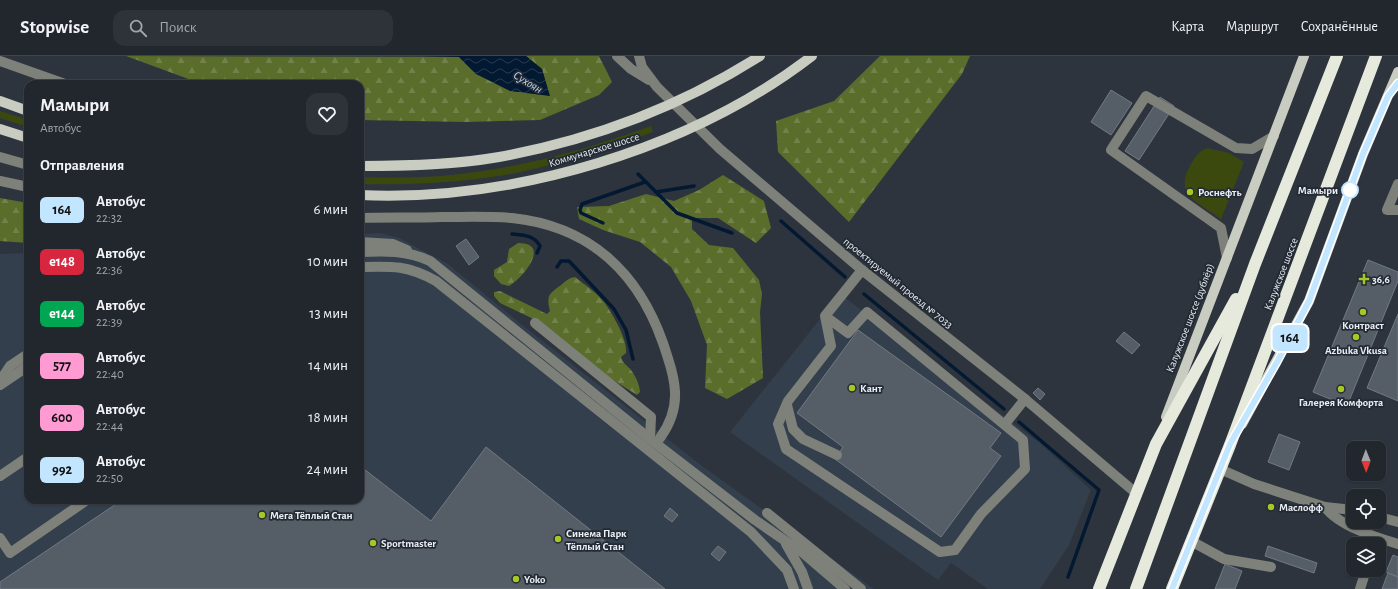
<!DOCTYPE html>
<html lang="ru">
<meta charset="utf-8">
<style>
body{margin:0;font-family:"Alegreya Sans",sans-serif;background:#2e333a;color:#f1f3f6;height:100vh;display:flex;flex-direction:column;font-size:15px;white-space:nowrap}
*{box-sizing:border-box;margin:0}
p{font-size:13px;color:#a2a5aa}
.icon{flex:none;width:22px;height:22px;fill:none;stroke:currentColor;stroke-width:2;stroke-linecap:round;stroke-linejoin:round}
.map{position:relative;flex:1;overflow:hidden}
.details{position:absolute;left:24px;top:24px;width:340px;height:424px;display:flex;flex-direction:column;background:#22272e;border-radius:12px;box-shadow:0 1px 3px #0004,0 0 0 1px #3f444a}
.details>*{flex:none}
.badge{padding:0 8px;border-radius:6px;font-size:14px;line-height:26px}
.needle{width:26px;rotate:179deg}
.controls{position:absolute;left:1346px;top:385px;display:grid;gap:8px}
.controls a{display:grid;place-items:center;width:40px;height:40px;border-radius:8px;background:#22272e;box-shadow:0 1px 3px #0004,0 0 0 1px #3f444a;font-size:20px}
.map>.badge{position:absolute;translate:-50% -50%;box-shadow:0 0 0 2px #fff}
h2{padding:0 16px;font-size:15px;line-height:36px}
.round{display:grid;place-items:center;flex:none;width:42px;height:42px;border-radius:12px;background:#2e333a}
.overview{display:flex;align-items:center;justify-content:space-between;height:68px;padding:0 16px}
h1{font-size:19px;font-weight:700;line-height:30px}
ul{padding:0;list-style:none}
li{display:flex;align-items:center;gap:12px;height:52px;padding:0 16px}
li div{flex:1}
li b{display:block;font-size:15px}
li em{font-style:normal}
li .badge{min-width:44px;font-weight:700;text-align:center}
header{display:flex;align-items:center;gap:24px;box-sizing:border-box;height:56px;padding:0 20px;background:#22272e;border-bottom:1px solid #3f444a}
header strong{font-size:19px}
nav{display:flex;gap:22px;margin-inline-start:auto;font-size:14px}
.search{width:280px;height:36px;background:#2e333a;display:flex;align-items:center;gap:10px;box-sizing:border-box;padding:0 14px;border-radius:12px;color:#a2a5aa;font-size:15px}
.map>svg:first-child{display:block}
.built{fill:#333f4d}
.grass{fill:#3c490e}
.forest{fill:url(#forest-firs)}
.water{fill:url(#water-waves)}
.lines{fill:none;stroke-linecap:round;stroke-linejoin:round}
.stream{stroke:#031931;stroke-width:3.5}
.building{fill:#555e67;stroke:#717984}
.minor{stroke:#7e807a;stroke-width:10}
.major{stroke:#c8ccc1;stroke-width:10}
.highway{stroke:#e6eadd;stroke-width:12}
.line-casing{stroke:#fff;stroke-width:9}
.line{stroke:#c2e6ff;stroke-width:6}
.stop-dot{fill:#fff;stroke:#c2e6ff;stroke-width:2}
.poi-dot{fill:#a5c824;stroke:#232a33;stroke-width:1.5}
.labels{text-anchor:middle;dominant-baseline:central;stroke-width:3.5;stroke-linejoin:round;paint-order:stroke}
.street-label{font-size:11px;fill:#e9eef4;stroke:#232a33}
.stop-label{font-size:11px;font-weight:bold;fill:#e9eef4;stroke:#232a33;text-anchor:end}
.poi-label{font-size:11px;font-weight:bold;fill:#e9eef4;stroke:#232a33;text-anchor:start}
.water-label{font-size:12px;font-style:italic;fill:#bcd5f3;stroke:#232a33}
</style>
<header>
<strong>Stopwise</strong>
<div class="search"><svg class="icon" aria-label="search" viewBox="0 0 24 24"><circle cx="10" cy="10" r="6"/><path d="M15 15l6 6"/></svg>Поиск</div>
<nav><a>Карта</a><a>Маршрут</a><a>Сохранённые</a></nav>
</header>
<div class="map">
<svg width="1398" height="533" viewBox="0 0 1398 533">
<defs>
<pattern id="forest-firs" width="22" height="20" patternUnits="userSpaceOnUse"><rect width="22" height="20" fill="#5b6d2a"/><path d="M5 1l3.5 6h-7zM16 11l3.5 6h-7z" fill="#73824a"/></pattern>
<pattern id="water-waves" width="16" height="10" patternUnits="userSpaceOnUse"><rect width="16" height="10" fill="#031931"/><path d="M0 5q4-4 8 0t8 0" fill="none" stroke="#283b4f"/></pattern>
</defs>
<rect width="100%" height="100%" fill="#2d343d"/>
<g class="built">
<path d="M380 177 399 182 448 208 521 268 702 410 874 533H0V198L28 197V444H360V178Z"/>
<path d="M840 238 1040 387 1091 434 1069 489 1040 533H988L951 507 938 524 730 376Z"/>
</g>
<g class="grass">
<path d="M0 55 28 64V71L0 62Z"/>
<path d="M651 70 653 76C603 94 552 111 499 120 453 127 407 129 360 128V121C390 122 421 122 451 119 520 112 586 94 651 70Z"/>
<path d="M1207 92 1229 97 1244 106 1221 163C1200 147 1173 139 1190 110 1195 101 1198 96 1207 92Z"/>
</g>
<g class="forest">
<path d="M126 0 459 1 476 18 549 40 542 13 526 0H599L612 26 599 39 540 64 466 66 360 64V28H202Z"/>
<path d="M880 0H970L962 18 849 166 778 96 776 65 834 45Z"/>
<path d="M723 119 764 145 771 172 756 187 718 162H692V173L709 189 733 192 759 224 762 238 760 256 763 322 727 343 705 332 707 289 691 245 671 211 640 186 603 174 579 163 577 151 609 150 646 138 674 145 699 134Z"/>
<path d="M0 142 28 147V187L0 185Z"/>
<path d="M518 187C552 187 523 222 509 230L501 228 494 220V214L507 206 509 193Z"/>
<path d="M575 221C585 229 596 236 604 246 612 257 628 284 626 297L621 301C622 307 628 310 631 314 636 321 639 327 640 336L637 339 613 324 544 268 500 247 494 240V236L500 235 547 258 550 255C546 239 549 238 561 229 566 225 568 222 575 221Z"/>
</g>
<path class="water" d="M424 0H526L542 13 550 40 510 35 476 18 459 1Z"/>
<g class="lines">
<g class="stream">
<path d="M638 118 677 157 732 177"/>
<path d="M656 136 694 130"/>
<path d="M781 165 845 221"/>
<path d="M603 167 581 157 580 154 582 148 645 126"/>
<path d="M512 178C523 179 534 179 540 190L537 197"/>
<path d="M557 211 561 205H569L614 253 626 274 633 303"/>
<path d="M864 238 1004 353"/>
<path d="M1019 366 1099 434 1068 521"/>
</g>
</g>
<g class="building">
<path d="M1111 34 1132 47 1111 79 1091 66Z"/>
<path d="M1160 41 1174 50 1139 104 1125 95Z"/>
<path d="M466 183 479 201 469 209 456 190Z"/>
<path d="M1368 204 1398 216V225L1347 350 1313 336Z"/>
<path d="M1398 258V345L1367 332Z"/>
<path d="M858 274 1001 377 990 392 1001 400 941 481 835 403 843 391 797 357Z"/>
<path d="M1124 276 1140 289 1132 298 1116 285Z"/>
<path d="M1038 332 1045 338 1040 344 1033 337Z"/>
<path d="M1279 378 1300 386 1289 414 1268 406Z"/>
<path d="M486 391 665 533H0V526L122 444H360V410L431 465Z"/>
<path d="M670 452 678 459 672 466 664 460Z"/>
<path d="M718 490 726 496 719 505 711 498Z"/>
<path d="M1268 490 1317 507 1314 517 1265 500Z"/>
<path d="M1393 499 1398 501V521L1386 516Z"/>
<path d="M1225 508 1242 515 1235 533H1215Z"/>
<path d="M1388 517 1398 521V533H1382Z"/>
</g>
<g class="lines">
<g class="minor">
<path d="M617 0 631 13 649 24"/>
<path d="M639 0 642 11 657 31 720 93 862 214 1025 343 1137 438"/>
<path d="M0 5 65 28"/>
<path d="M0 101 28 109"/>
<path d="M0 125 28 131"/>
<path d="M1398 128 1387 154H1398"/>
<path d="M360 162C387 161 415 162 442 161 465 161 489 160 512 162 589 170 638 216 663 287 675 323 684 349 660 382"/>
<path d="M360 186 393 188 407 194"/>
<path d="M360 196C384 195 407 194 430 205L650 383 755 464 803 497 845 533"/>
<path d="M1227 202 1221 172 1111 94 1146 40 1236 92 1252 93 1274 80"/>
<path d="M360 211C392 210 407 209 436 225L751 476 787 514 794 533"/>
<path d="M825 260 848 277 867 256 1023 384 1025 413 981 458 955 494 940 496 786 393 778 368 788 345 831 290 825 260 862 214"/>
<path d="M535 267 651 361 650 383"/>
<path d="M0 325 10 310 28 298"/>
<path d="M0 329 28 310"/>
<path d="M787 349 793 373 803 383 837 399"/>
<path d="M1005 368 1025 343"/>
<path d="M1220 413 1254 428 1325 451C1339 470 1375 481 1398 488"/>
<path d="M0 420 28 401"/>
<path d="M1325 451 1353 454"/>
<path d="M767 457 861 533"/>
<path d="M1379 461 1398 466"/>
<path d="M0 482 10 497 87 444"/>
<path d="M1191 485 1224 503 1271 511"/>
<path d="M786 488 802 516 808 533"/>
<path d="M1360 533 1366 514"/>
</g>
<g class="major">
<path d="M0 45 28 55"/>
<path d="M0 73 28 82"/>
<path d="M360 110C406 110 453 109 499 101 592 84 681 50 760 0"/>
<path d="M360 139C513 146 691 93 812 0"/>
<path d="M1166 361 1304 0"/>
<path d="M1242 368 1309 245 1363 98 1398 16"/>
</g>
<g class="highway">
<path d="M1099 533 1156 388 1236 243"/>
<path d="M1136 533 1255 208 1337 0"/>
<path d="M1172 533 1230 389 1376 0"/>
</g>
</g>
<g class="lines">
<g class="line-casing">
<path id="line" d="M1172 533 1230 388 1277 306 1309 245 1363 98 1388 40 1398 27"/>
</g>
<use href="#line" class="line"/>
</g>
<circle class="stop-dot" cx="1350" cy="134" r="8"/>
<g class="poi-dot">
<circle cx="1190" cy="136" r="4"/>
<path d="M1362 217h4v4h4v4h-4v4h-4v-4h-4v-4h4z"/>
<circle cx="1363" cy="256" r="4"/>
<circle cx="1356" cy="281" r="4"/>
<circle cx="852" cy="332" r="4"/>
<circle cx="1341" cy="333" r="4"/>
<circle cx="1271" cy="451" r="4"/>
<circle cx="262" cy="459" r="4"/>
<circle cx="558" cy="483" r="4"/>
<circle cx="373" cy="487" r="4"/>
<circle cx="516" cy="523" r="4"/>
</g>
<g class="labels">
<g class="street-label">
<text transform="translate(594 94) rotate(-17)">Коммунарское шоссе</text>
<text transform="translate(1281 218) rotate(-69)">Калужское шоссе</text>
<text transform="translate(898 227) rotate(39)">проектируемый проезд № 7033</text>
<text transform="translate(1190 262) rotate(-69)">Калужское шоссе (дублёр)</text>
</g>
<g class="stop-label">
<text x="1338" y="134">Мамыри</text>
</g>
<g class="poi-label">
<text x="1198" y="136">Роснефть</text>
<text x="1372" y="223">36,6</text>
<text x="1363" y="269" text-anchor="middle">Контраст</text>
<text x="1356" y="294" text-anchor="middle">Azbuka Vkusa</text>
<text x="860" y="332">Кант</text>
<text x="1341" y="346" text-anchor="middle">Галерея Комфорта</text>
<text x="1279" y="451">Маслофф</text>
<text x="270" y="459">Мега Тёплый Cтан</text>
<text x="566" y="477">Синема Парк<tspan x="566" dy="13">Тёплый Стан</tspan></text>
<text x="381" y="487">Sportmaster</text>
<text x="524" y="523">Yoko</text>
</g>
<g class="water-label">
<text transform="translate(528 26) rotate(32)">Сухоян</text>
</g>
</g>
</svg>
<div class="controls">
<a><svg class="needle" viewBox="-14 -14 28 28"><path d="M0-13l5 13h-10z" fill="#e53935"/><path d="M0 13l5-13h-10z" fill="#a2a5aa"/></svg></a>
<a><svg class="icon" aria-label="locate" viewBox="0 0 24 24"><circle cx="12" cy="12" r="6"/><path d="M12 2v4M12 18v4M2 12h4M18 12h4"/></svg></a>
<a><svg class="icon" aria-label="layers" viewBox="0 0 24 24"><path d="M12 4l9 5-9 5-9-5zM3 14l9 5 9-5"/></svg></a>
</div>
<b class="badge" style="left:1290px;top:282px;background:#c2e6ff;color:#111">164</b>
<section class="details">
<div class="overview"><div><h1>Мамыри</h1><p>Автобус</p></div><a class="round"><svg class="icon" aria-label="heart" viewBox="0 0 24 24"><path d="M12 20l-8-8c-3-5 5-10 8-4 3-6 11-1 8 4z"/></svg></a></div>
<h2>Отправления</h2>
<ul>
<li><span class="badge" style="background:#c2e6ff;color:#111">164</span><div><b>Автобус</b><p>22:32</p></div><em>6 мин</em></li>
<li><span class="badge" style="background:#d7263d;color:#fff">е148</span><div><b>Автобус</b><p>22:36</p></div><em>10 мин</em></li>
<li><span class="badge" style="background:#00a651;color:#fff">е144</span><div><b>Автобус</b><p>22:39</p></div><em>13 мин</em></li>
<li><span class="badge" style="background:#ff9ad2;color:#111">577</span><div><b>Автобус</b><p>22:40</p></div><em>14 мин</em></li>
<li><span class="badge" style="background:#ff9ad2;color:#111">600</span><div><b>Автобус</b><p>22:44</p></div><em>18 мин</em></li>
<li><span class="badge" style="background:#c2e6ff;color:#111">992</span><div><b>Автобус</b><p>22:50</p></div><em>24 мин</em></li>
</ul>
</section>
</div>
